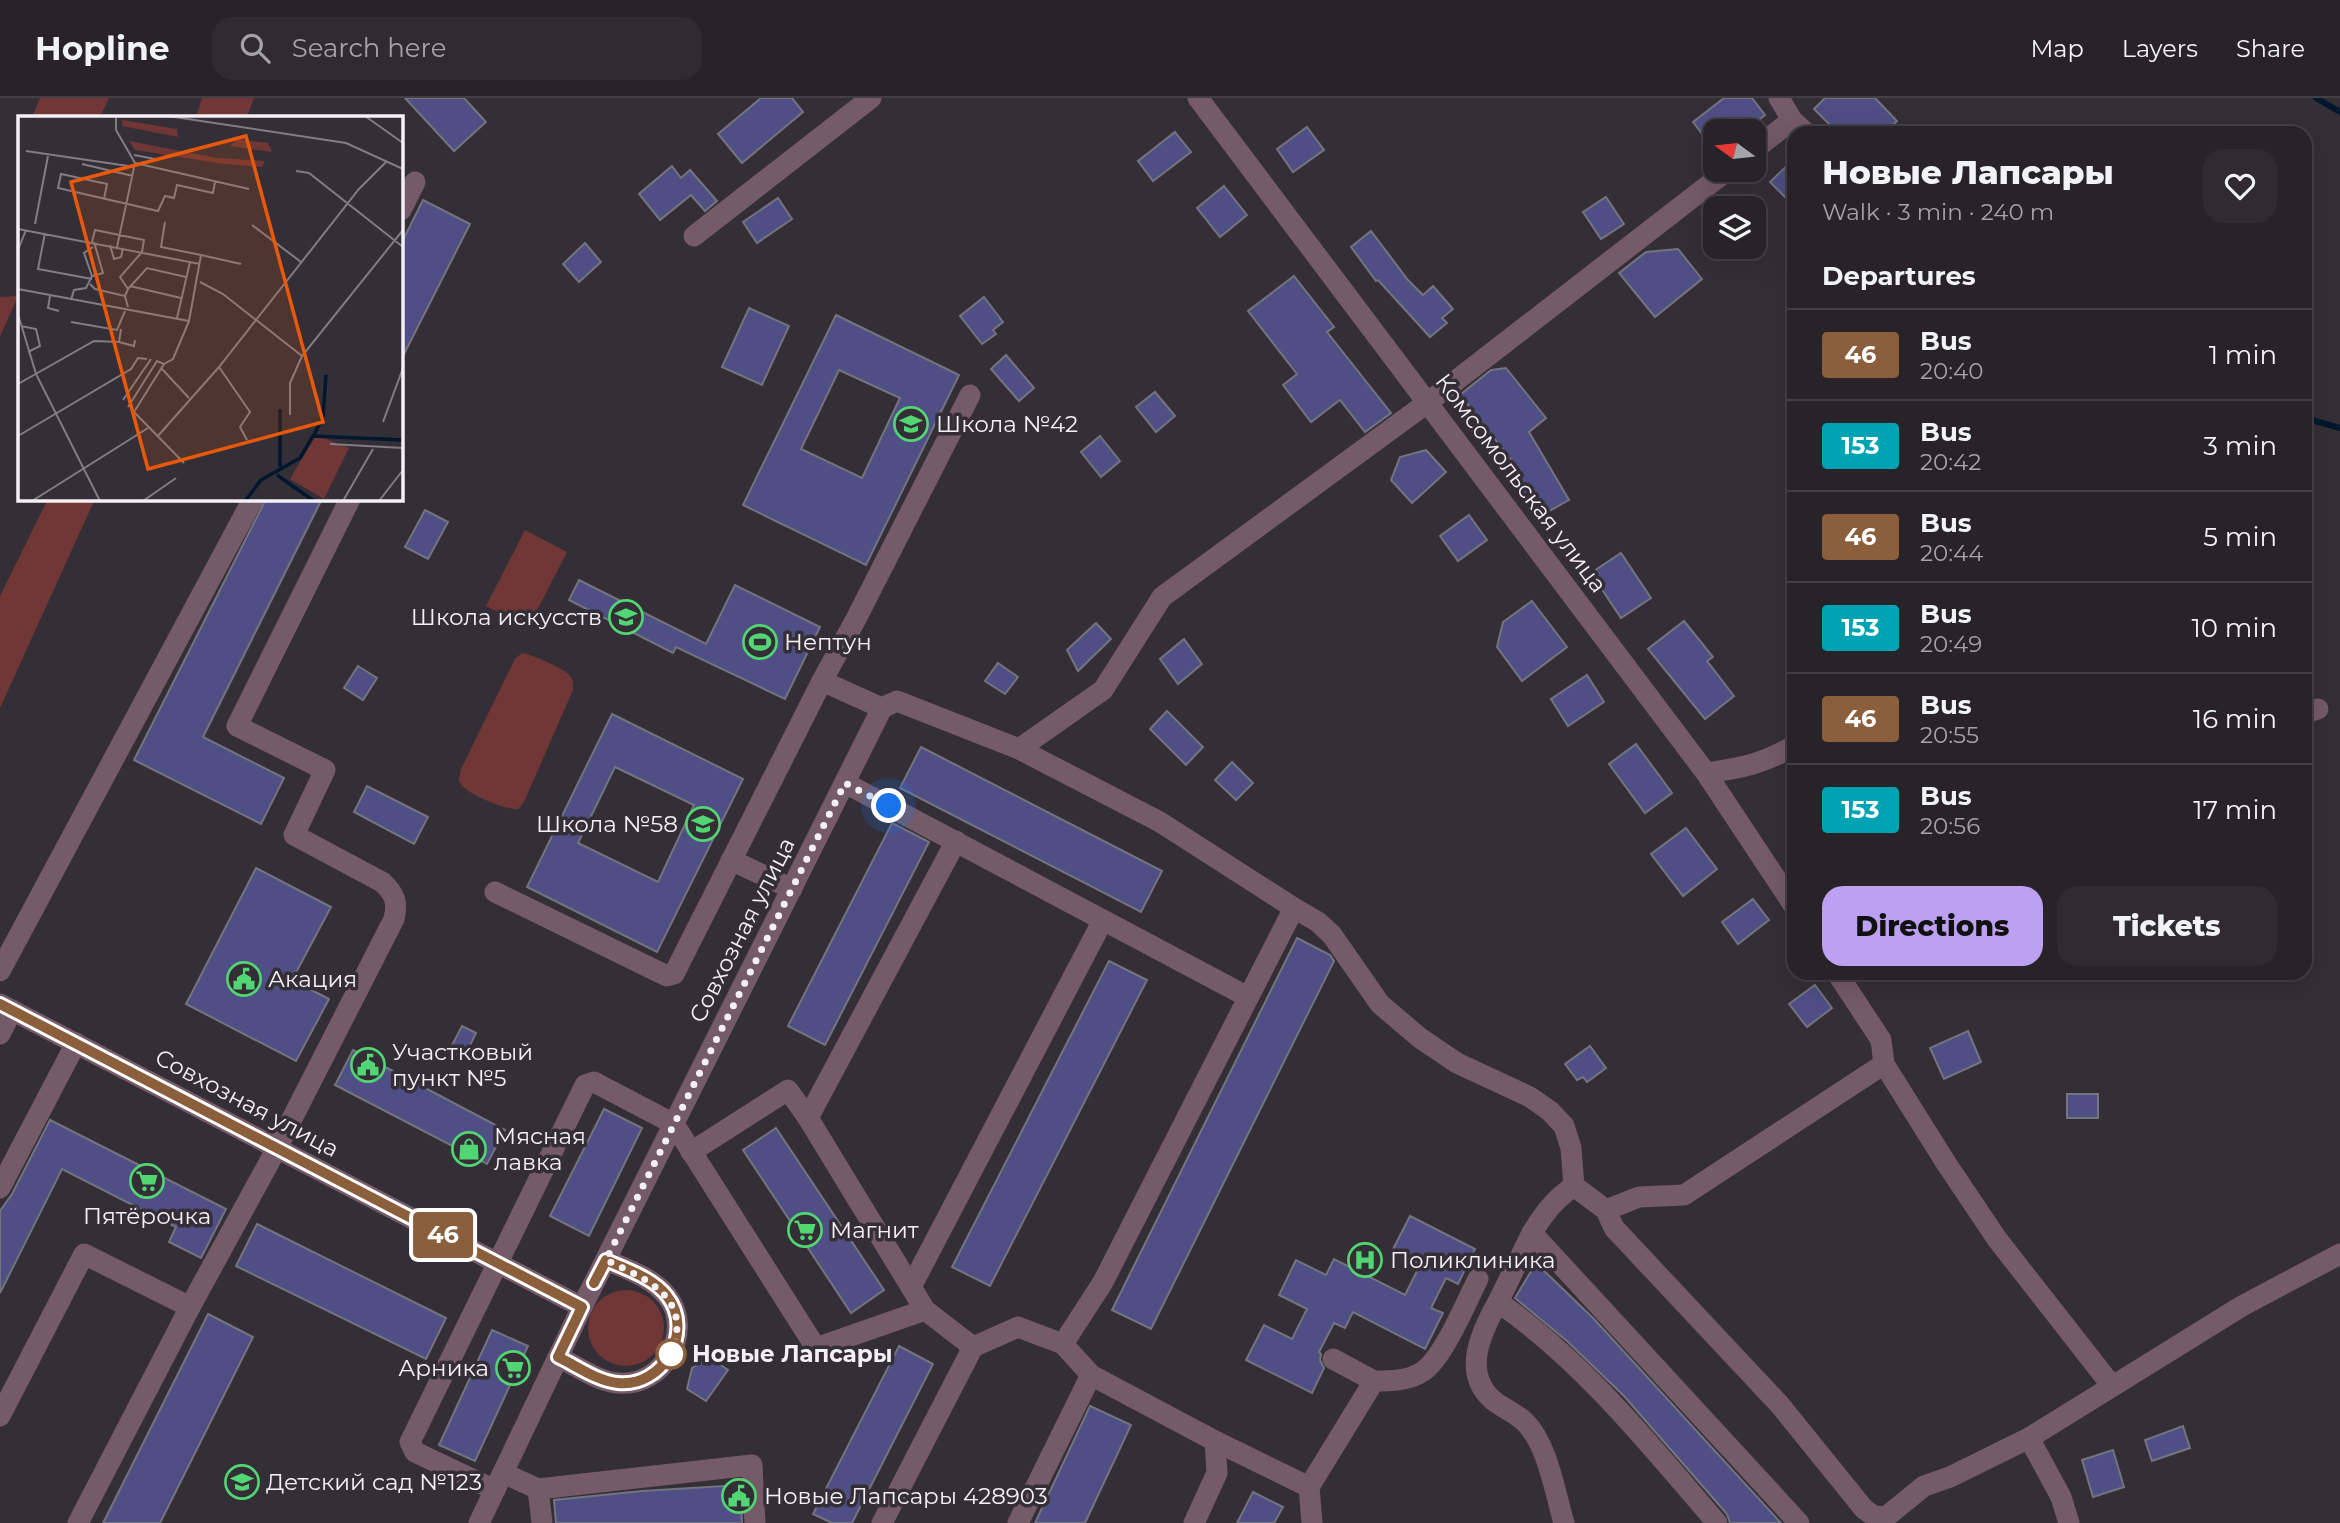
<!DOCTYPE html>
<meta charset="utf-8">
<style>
body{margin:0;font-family:Montserrat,sans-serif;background:#2f2b30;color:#f1f3f6;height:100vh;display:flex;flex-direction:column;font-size:26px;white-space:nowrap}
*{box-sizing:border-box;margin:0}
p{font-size:23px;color:#a4a4a8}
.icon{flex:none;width:38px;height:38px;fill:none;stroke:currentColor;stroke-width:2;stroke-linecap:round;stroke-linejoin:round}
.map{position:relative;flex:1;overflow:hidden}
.side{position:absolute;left:1787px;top:28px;width:525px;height:854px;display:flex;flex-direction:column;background:#272328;border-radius:21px;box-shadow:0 7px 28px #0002,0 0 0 2px #434045}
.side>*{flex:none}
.badge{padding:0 14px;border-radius:5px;font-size:24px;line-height:46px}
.needle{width:46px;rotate:285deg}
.fabs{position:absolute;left:1703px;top:21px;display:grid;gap:14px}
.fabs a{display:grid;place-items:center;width:63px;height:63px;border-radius:14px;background:#272328;box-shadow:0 7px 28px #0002,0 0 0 2px #434045;font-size:35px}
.you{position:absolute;width:35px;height:35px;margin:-18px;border:5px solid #fff;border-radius:50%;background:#1a73e8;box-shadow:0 0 0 10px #1a73e833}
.map>.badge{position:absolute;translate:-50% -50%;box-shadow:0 0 0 4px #fff}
h2{padding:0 35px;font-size:26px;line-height:63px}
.round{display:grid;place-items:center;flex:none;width:74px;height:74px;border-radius:21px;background:#2f2b30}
.head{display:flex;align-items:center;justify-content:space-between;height:119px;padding:0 35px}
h1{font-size:33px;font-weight:800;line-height:52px}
.cta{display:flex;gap:14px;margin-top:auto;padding:14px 35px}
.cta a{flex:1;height:80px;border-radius:21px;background:#bca0f2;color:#111;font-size:28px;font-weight:800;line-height:80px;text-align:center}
.cta a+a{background:#2f2b30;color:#f1f3f6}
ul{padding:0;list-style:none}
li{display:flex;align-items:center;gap:21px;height:91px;padding:0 35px;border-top:2px solid #434045}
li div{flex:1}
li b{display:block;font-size:26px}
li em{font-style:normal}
li .badge{min-width:77px;font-weight:700;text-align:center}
header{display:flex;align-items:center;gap:42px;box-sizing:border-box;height:98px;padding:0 35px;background:#272328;border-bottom:2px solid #434045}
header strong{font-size:33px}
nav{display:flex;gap:38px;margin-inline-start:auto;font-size:24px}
.search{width:490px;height:63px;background:#2f2b30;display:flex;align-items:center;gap:18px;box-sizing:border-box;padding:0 24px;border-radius:21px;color:#a4a4a8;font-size:26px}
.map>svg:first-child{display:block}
.green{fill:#703736}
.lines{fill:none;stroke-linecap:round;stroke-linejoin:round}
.stream{stroke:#01172d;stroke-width:6}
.building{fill:#4f4f86;stroke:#73747e;stroke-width:2;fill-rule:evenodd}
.minor{stroke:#755a67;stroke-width:21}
.line-casing{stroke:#fff;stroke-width:16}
.line{stroke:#8b5e3c;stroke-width:10}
.walk{stroke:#f4f1f6;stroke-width:7;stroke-dasharray:0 12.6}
.stop-dot{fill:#fff;stroke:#8b5e3c;stroke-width:3.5}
.labels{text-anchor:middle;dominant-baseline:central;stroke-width:7;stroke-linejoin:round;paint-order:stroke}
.poi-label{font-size:23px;fill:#f4f1f6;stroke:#342f36;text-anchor:start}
.street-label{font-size:23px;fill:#f4f1f6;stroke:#342f36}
.stop-label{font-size:23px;font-weight:bold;fill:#f4f1f6;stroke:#342f36;text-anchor:start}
.inset-river{fill:none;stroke:#01172d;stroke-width:3.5}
.inset-road{fill:none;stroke:#817d83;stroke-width:2}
.view{fill:#e8590c;fill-opacity:0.15;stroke:#e8590c;stroke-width:3.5}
.inset-edge{fill:none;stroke:#f4f1f6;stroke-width:3.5}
</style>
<header>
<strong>Hopline</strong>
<div class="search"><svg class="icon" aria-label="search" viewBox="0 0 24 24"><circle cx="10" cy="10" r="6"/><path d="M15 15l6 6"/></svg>Search here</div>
<nav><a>Map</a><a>Layers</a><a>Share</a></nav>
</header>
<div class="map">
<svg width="2340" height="1425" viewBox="0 0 2340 1425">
<rect width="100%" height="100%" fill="#342f36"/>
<g class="green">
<path d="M40 0H109L100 19H32Z"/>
<path d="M202 0H254L247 19H196Z"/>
<path d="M18 198 0 239V199Z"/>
<path d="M48 401H95L0 610V498Z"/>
<path d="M525 432 567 454 528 530 486 508Z"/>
<path d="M522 555C533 557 568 571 572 581 573 583 573 590 573 592L524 704 518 711C506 712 461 695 459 682 459 681 461 671 461 671L515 561Z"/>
<circle cx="626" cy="1230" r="38"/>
</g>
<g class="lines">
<g class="stream">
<path d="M2316 0 2340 14"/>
<path d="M2305 320 2340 330"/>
</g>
</g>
<g class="building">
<path d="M405 0H464L486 24 454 53Z"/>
<path d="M761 0H792L803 14 742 65 718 36Z"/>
<path d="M1724 0H1752L1765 17 1745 33H1715V53L1693 24Z"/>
<path d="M1825 0H1875L1897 23 1885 35H1838L1814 11Z"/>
<path d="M1307 29 1324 52 1293 74 1277 51Z"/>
<path d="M1175 34 1191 54 1153 83 1138 63Z"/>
<path d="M1794 61V108L1770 84Z"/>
<path d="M672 68 681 80 690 72 717 103 705 113 691 97 660 122 639 96Z"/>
<path d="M1224 88 1247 117 1220 139 1197 110Z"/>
<path d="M1606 99 1624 126 1601 141 1583 114Z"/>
<path d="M778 100 792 121 757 145 743 124Z"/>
<path d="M423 102 470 126 401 262V146Z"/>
<path d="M1371 133 1408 182 1423 197 1433 188 1453 211 1442 220 1447 225 1430 239 1378 182 1376 183 1351 149Z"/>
<path d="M585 145 601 164 579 184 563 166Z"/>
<path d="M1678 151 1702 181 1655 219 1619 175 1646 154Z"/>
<path d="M1294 178 1334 229 1327 234 1391 315 1365 334 1340 302 1311 324 1283 287 1297 276 1248 213Z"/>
<path d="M984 199 1003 224 993 232 996 236 982 246 960 218Z"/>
<path d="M749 210 789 228 762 287 722 269Z"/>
<path d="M836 217 959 277 866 467 743 407ZM839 272 900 300 862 380 801 351Z"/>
<path d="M1006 257 1034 290 1019 303 991 271Z"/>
<path d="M1506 270 1546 320 1529 334 1569 402 1535 421 1507 373 1516 368 1460 297 1491 272Z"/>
<path d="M1155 294 1175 318 1156 334 1136 309Z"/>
<path d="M1100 338 1120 363 1101 379 1081 354Z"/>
<path d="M1426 352 1446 374 1412 405 1391 382 1400 359Z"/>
<path d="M266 401H322L203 639 284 680 261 726 134 662Z"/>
<path d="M425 412 448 424 428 461 405 449Z"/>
<path d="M1469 417 1487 442 1458 463 1440 438Z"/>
<path d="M1621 455 1651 500 1621 520 1591 475Z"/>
<path d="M579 482 706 546 735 487 820 529 785 601 676 549 673 555 569 502Z"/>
<path d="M1532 503 1567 549 1522 583 1497 549 1503 524Z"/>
<path d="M1684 523 1713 559 1707 563 1734 598 1705 621 1648 551Z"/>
<path d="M1096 525 1111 541 1078 573 1067 552Z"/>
<path d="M1184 541 1202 566 1178 586 1160 561Z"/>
<path d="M998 565 1018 579 1005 596 985 583Z"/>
<path d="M358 568 377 580 363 602 344 590Z"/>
<path d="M1587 577 1604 604 1568 628 1551 601Z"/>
<path d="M1167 613 1203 649 1186 667 1150 631Z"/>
<path d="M612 616 743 681 657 854 527 789ZM615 669 694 707 658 784 578 745Z"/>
<path d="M1636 646 1672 695 1645 715 1609 666Z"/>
<path d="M921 649 1162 773 1141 814 900 690Z"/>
<path d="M1232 664 1253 685 1236 702 1215 682Z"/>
<path d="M367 688 428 719 414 746 354 714Z"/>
<path d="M892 725 929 744 825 947 788 928Z"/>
<path d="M1686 730 1717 771 1683 798 1651 756Z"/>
<path d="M256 770 331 809 292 882 329 901 296 963 186 906Z"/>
<path d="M1753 801 1769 822 1738 846 1722 824Z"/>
<path d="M1297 840 1330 857 1334 863 1151 1231 1112 1212Z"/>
<path d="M1109 863 1147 882 990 1188 952 1169Z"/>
<path d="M1815 887 1832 910 1807 929 1789 906Z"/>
<path d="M462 928 476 935 464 960 449 953Z"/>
<path d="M1968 933 1981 964 1944 981 1930 950Z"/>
<path d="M1590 948 1606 970 1587 984 1583 979 1577 982 1565 966Z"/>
<path d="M353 952 505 1032 487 1066 335 987Z"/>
<rect x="2067" y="996" width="31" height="24"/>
<path d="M604 1011 642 1030 589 1138 550 1118Z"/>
<path d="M50 1022 226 1111 201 1160 169 1144 176 1129 62 1071 0 1195V1113L12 1096Z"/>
<path d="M776 1030 884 1192 851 1215 743 1052Z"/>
<path d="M1410 1118 1475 1151 1458 1186 1446 1180 1431 1210 1443 1215 1425 1251 1353 1214 1345 1230 1334 1225 1319 1254 1321 1256 1320 1262 1324 1270 1312 1295 1246 1262 1264 1227 1292 1241 1307 1211 1279 1197 1296 1162 1326 1177 1334 1161 1405 1197 1420 1167 1392 1153Z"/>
<path d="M257 1126 446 1220 426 1261 236 1168Z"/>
<path d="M1536 1165 1594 1221 1781 1425H1730L1727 1416 1624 1298 1567 1243 1515 1200Z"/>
<path d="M208 1216 253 1239 160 1425H103Z"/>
<path d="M492 1232 528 1248 475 1363 439 1347Z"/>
<path d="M899 1248 933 1266 852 1425H832L813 1416Z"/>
<path d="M709 1259 728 1272 706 1303 687 1291 692 1270Z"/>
<path d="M1090 1308 1131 1327 1085 1425H1035Z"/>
<path d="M2183 1328 2190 1350 2152 1363 2145 1342Z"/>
<path d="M2113 1352 2124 1389 2093 1399 2082 1362Z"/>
<path d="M740 1387 742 1425H556L554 1402 642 1393Z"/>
<path d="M1253 1394 1283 1409 1274 1425H1237Z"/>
</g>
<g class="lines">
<g class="minor">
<path d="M1198 0 1706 675 1794 808"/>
<path d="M1779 0 1792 22 1806 35"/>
<path d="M1754 52 1792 22"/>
<path d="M401 112 415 84"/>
<path d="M694 138 871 0"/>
<path d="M882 610 822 583 856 521 970 297"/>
<path d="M2305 615 2318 611"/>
<path d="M1019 651 1103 592 1162 499 1427 305 1728 72"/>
<path d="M1706 675C1742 670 1762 666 1794 648"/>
<path d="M845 685 1248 899"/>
<path d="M731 762 792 791"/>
<path d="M495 794 667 878 674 876 822 583"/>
<path d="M1294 810 1318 824 1332 837 1380 906 1420 940 1457 965 1530 999 1550 1013 1564 1028 1571 1050 1574 1088 1606 1112 1614 1130 1780 1307 1864 1411 1874 1418 1886 1419 1924 1388 1950 1379 2029 1340 2242 1208 2340 1156"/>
<path d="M0 873 253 401"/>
<path d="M1837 875 1881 942 1884 966 1946 1065 1997 1141 2112 1288"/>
<path d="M0 906 582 1209"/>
<path d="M0 936 12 912"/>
<path d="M691 1054 788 992 808 1020"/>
<path d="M1574 1088C1555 1101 1544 1115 1532 1135L1799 1425"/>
<path d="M0 1090 76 945"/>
<path d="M1606 1112 1639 1099 1684 1097 1884 966"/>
<path d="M1532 1135 1498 1204C1582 1262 1651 1348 1717 1425"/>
<path d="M911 1189 1103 822"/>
<path d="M1498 1204C1481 1234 1461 1276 1494 1303 1503 1310 1517 1316 1525 1324 1548 1347 1555 1395 1564 1425"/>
<path d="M925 1212 808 1020 956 743"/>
<path d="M558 1259C577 1268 597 1283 618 1285 663 1290 695 1233 667 1198 652 1179 626 1171 606 1162"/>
<path d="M1091 1277 1215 1343 1217 1375 1194 1425"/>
<path d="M1374 1283C1390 1283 1408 1283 1422 1274 1443 1261 1466 1204 1478 1181"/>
<path d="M0 1318 84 1156 190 1209"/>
<path d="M2029 1340 2061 1399 2069 1425"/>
<path d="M1215 1343 1309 1389 1312 1425"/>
<path d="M503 1375 538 1391 752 1367 755 1425"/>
<path d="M1309 1389 1374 1283 1333 1261"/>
<path d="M538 1391 542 1425"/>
<path d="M495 1392 415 1354 410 1344 585 987 594 984 674 1026 816 1250 925 1212 973 1249"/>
<path d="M78 1425 190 1209 277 1050 394 821C398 804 395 796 382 784L294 737 325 672 237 628 350 401"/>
<path d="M479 1425 582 1209 882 610 897 603 1019 651 1160 724 1294 810 1103 1184 1063 1246 1091 1277 1018 1425"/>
<path d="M882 1425 973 1249 1018 1229 1063 1246"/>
</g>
</g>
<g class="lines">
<g class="line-casing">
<path id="line" d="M0 906 582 1209 558 1259C577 1268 597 1283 618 1285 663 1290 695 1233 667 1198 652 1179 627 1172 606 1162L594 1185"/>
</g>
<use href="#line" class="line"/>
<path class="walk" d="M671 1256C693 1200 650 1183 606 1162L845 685 889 708"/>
</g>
<defs>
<g id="school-ring" transform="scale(1.75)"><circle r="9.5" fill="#342f36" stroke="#52d673" stroke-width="1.5"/><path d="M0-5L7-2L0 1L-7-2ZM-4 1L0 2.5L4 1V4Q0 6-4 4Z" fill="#52d673"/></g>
<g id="stadium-ring" transform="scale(1.75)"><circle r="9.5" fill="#342f36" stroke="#52d673" stroke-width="1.5"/><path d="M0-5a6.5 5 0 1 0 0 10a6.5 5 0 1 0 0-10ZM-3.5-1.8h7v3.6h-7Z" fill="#52d673"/></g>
<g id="civic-ring" transform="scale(1.75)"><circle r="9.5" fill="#342f36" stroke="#52d673" stroke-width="1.5"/><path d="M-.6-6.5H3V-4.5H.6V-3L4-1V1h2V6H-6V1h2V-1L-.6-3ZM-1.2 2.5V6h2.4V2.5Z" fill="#52d673"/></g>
<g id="shop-ring" transform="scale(1.75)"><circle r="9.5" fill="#342f36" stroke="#52d673" stroke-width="1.5"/><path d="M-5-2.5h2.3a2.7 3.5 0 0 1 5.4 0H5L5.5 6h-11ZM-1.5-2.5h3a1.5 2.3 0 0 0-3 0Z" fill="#52d673"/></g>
<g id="supermarket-ring" transform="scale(1.75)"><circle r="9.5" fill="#342f36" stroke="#52d673" stroke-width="1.5"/><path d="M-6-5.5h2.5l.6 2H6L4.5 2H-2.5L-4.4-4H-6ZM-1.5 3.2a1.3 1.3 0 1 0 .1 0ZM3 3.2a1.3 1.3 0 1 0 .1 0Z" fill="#52d673"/></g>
<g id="hospital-ring" transform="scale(1.75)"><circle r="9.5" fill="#342f36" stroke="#52d673" stroke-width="1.5"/><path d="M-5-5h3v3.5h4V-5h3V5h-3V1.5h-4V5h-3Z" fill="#52d673"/></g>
</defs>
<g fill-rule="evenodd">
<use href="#school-ring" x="911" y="326"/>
<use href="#school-ring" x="626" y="519"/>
<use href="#stadium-ring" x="760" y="544"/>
<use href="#school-ring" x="703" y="726"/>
<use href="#civic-ring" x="244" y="881"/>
<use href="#civic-ring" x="368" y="967"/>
<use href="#shop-ring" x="469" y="1051"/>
<use href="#supermarket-ring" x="147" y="1083"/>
<use href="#supermarket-ring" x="805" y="1132"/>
<use href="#hospital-ring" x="1365" y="1162"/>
<use href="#supermarket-ring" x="513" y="1270"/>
<use href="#school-ring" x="242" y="1384"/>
<use href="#civic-ring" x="739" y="1398"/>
</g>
<circle class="stop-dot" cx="671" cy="1256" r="14"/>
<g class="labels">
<g class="poi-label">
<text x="936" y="326">Школа №42</text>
<text x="602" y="519" text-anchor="end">Школа искусств</text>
<text x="784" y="544">Нептун</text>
<text x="678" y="726" text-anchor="end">Школа №58</text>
<text x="268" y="881">Акация</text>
<text x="392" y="954">Участковый<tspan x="392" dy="26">пункт №5</tspan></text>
<text x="494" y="1038">Мясная<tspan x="494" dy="26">лавка</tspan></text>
<text x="147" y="1118" text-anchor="middle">Пятёрочка</text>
<text x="830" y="1132">Магнит</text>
<text x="1390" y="1162">Поликлиника</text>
<text x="489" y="1270" text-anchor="end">Арника</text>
<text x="266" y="1384">Детский сад №123</text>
<text x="764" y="1398">Новые Лапсары 428903</text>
</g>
<g class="street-label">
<text transform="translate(1521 385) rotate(53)">Комсомольская улица</text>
<text transform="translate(742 832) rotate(-63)">Совхозная улица</text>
<text transform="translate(247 1005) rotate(28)">Совхозная улица</text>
</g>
<g class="stop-label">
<text x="692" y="1256">Новые Лапсары</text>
</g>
</g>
<g transform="translate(18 18)">
<rect width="385" height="385" fill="#342f36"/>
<path d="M104 4 159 13 160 21 104 10ZM219 23 250 27 254 36 212 30ZM111 25 199 42 247 45 244 51 206 48 117 34ZM298 319 331 332 306 383 272 363Z" fill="#703736"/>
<path class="inset-river" d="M262 293V351M296 319 305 301 308 259M259 359 296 385M227 385 243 364 282 342 295 320 385 324"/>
<path class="inset-road" d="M98 0V14L117 47 99 131M150 0 328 27 385 53M347 0 385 27M8 35 117 51M116 39 137 43M117 47 231 73M64 48 115 60M278 55 291 57 385 131M86 83 89 68 43 58 40 72 140 95 147 80 156 82 159 69 195 77 197 66M147 106 143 131 183 139M17 108 30 40M234 109 283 146M0 113 182 148M27 117 20 153 74 163M74 126 77 114 126 124 124 136 102 161 110 173 107 180M92 129 96 143 103 141 105 132M0 134 8 114M74 160 66 137 75 131M182 166 205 178 284 240M72 168 77 173 107 180 110 191M112 170 163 182M0 173 171 205 183 139 223 148M110 173 129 152 168 161M32 180 30 192 41 195M53 184 56 174 68 172 74 160 85 157 76 126M0 198 18 258 82 385M159 202 172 146M53 206 99 214 107 195M3 210 18 213 22 230 10 236M101 226 116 230 117 224M201 251 232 296 222 311 229 324M144 253 171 282M0 268 76 225 101 226 103 213M105 284 133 243M110 291 139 245 146 248M272 299V267L284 240 385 114M365 306 385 252M0 320 113 253 120 242 129 243M139 321 201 251 341 73 368 46M312 328 385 332M166 347 116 296 146 248 155 243 171 205M14 385 130 312M125 385 158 362M325 385 355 333M361 385 385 354"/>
<path class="view" d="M228 20 305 306 130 353 53 66Z"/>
<rect width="385" height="385" class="inset-edge"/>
</g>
</svg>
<div class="fabs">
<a><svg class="needle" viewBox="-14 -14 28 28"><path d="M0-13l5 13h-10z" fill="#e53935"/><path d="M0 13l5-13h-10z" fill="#a4a4a8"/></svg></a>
<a><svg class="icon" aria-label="layers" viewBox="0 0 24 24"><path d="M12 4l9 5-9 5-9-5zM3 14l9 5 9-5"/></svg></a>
</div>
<div class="you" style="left:889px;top:708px"></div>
<b class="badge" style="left:443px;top:1137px;background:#8b5e3c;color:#fff">46</b>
<section class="side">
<div class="head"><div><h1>Новые Лапсары</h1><p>Walk · 3 min · 240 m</p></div><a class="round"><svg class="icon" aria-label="heart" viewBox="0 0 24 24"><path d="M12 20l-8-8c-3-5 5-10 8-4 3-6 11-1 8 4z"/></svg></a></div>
<h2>Departures</h2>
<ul>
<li><span class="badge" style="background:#8b5e3c;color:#fff">46</span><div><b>Bus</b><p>20:40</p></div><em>1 min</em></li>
<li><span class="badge" style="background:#00a3b4;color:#fff">153</span><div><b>Bus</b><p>20:42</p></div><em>3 min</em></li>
<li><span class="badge" style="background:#8b5e3c;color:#fff">46</span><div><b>Bus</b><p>20:44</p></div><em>5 min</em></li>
<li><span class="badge" style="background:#00a3b4;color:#fff">153</span><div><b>Bus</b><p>20:49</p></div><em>10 min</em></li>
<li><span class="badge" style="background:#8b5e3c;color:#fff">46</span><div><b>Bus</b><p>20:55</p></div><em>16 min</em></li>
<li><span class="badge" style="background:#00a3b4;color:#fff">153</span><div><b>Bus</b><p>20:56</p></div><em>17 min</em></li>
</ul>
<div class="cta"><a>Directions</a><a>Tickets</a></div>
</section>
</div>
